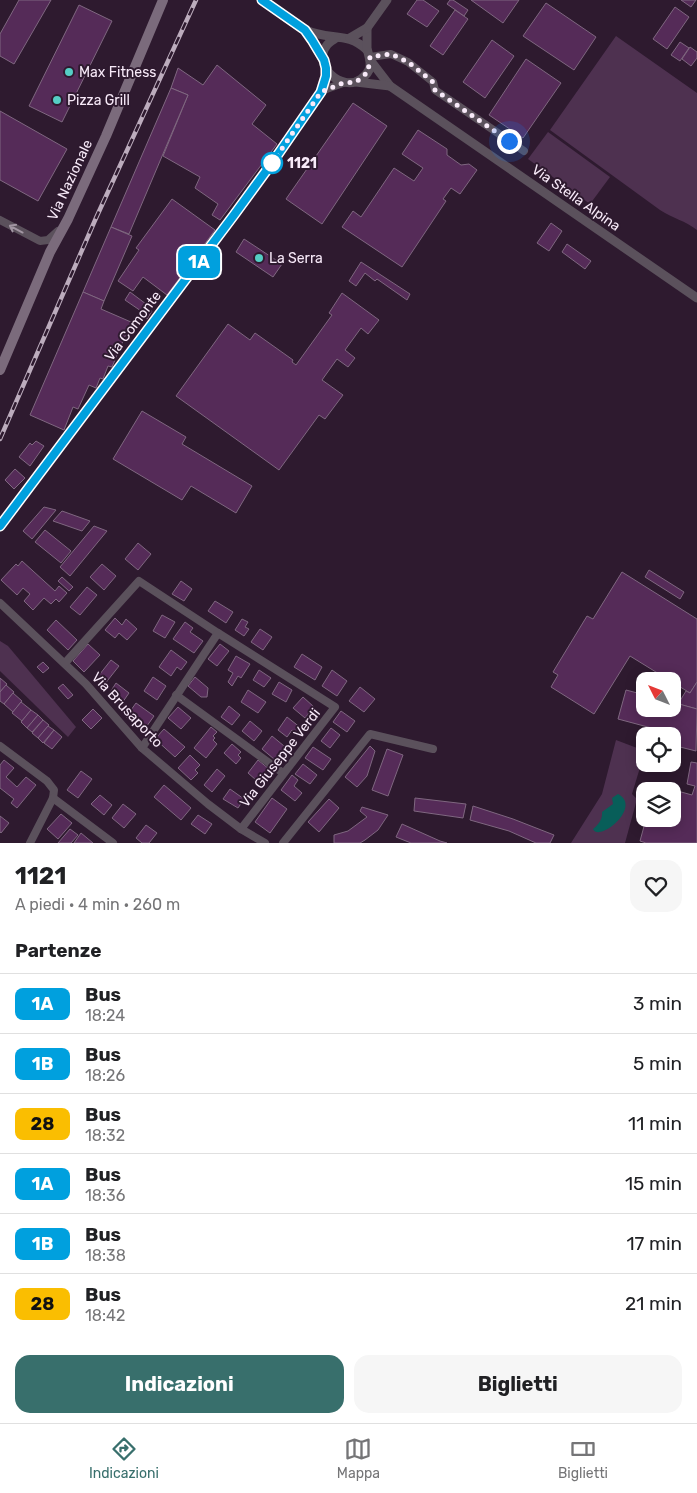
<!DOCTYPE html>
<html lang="it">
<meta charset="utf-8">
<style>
body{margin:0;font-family:Rubik,sans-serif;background:#f6f6f6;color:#202124;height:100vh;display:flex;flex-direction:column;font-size:19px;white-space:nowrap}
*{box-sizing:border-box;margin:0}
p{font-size:16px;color:#757577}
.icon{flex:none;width:28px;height:28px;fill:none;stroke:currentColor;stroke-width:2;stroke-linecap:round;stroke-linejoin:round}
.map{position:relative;height:843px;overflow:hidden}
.panel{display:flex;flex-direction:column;background:#fff;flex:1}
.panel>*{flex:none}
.badge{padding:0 10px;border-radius:8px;font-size:18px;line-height:32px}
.needle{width:32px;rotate:312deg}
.tools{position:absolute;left:636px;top:672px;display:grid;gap:10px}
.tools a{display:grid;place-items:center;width:45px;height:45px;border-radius:10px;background:#fff;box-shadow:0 2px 12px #0003;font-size:25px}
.you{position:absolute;width:25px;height:25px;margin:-12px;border:4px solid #fff;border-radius:50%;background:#1a73e8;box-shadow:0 0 0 8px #1a73e833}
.map>.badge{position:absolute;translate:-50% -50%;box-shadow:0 0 0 2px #fff}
h2{padding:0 15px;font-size:19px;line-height:45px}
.round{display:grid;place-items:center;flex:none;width:52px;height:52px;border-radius:15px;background:#f6f6f6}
.headline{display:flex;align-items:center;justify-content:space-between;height:85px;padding:0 15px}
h1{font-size:24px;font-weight:700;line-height:38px}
.button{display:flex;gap:10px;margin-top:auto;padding:10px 15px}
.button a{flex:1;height:58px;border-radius:15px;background:#386f6c;color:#fff;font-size:20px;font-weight:700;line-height:58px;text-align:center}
.button a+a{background:#f6f6f6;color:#202124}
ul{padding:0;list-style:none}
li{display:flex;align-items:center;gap:15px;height:60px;padding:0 15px;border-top:1px solid #e0e0e0}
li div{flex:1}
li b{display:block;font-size:19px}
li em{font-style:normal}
li .badge{min-width:55px;font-weight:700;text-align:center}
.dock{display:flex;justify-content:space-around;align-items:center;height:70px;border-top:1px solid #e0e0e0;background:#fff;font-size:14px;color:#757577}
.dock a{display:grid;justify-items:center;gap:2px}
.dock .selected{color:#386f6c}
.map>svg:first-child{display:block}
.green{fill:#4e3150}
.water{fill:#085e59}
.building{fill:#552b58;stroke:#7f6780}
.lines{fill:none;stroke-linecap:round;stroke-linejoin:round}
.minor{stroke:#5b515c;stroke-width:8}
.tertiary{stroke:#5b515c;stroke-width:9}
.secondary{stroke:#7b6b7c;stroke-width:10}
.rail-casing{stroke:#bcacbd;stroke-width:4.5}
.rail{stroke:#2e1a2f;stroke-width:2.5;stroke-dasharray:8;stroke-linecap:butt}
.oneway{stroke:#a296a3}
.line-casing{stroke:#fff;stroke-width:11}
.line{stroke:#00a0de;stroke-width:8}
.walk{stroke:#f8eaf9;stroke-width:5;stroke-dasharray:0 9}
.poi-dot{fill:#55cec5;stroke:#2e1a2f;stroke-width:2}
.stop-dot{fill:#fff;stroke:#00a0de;stroke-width:2.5}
.labels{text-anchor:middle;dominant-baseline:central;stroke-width:4;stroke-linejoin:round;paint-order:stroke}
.poi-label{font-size:14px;fill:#f8eaf9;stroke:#2e1a2f;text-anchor:start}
.stop-label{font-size:14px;font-weight:bold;fill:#f8eaf9;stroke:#2e1a2f;text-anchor:start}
.street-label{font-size:14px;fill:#f8eaf9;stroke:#2e1a2f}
</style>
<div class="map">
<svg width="697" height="843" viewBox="0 0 697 843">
<rect width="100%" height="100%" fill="#2e1a2f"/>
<g class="green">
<path d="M616 36 697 93V230C686 221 672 218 660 210L550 130Z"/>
<path d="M548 132 610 177 590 204 528 159Z"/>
<path d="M0 641 8 646 76 727 68 737 0 671Z"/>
<path d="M616 740 645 751 632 794 637 799 625 843H571L602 794Z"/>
</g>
<path class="water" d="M618 794C643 807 599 843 593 829 598 825 603 819 602 812L613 804 612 798Z"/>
<g class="building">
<path d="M19 0H51L14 64 0 56V34Z"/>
<path d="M417 0H423L439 11 427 27 407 14Z"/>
<path d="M450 0H453L468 10 464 16 447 4Z"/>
<path d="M471 0H519L503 23Z"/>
<path d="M681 0H696L691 7Z"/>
<path d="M546 3 596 37 574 70 523 36Z"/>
<path d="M79 5 112 21 62 122 29 106Z"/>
<path d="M675 7 689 17 667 49 653 39Z"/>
<path d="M455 10 468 19 443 55 430 46Z"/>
<path d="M492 40 514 56 485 98 463 82Z"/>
<path d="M680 42 689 48 680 61 671 55Z"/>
<path d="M690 47 697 52V58L691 66 682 59Z"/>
<path d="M526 59 561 83 523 138 489 115Z"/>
<path d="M217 65 266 105 252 124 277 144 220 220 212 215 218 204 195 188 200 177 163 156 188 95 171 88 178 68 203 85Z"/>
<path d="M171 88 188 95 129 234 111 227Z"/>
<path d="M353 103 387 126 322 224 286 199Z"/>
<path d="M0 111 67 149 38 201 0 180Z"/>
<path d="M418 130 447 149V155L461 165 469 164 477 170 460 194 451 188 443 199 446 201 402 267 342 227 353 211 361 217 394 168 414 181 423 168 402 154Z"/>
<path d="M172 199 215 230 167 295 143 277 133 291 118 281 139 250 136 248Z"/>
<path d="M551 223 562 231 549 251 537 243Z"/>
<path d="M111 227 132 236 104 301 83 292Z"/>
<path d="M244 239 282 264 273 277 236 252Z"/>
<path d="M567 244 591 261 585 269 562 252Z"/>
<path d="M361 262 410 294 407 300 377 279 375 281 365 273 356 286 349 281Z"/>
<path d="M83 292 104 301 101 309 131 322 112 367 108 366 103 379 100 378 96 388 89 385 78 409 73 407 64 430 30 415Z"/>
<path d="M130 292 146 304 141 311 125 300Z"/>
<path d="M342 293 379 320 368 334 361 328 345 350 355 358 348 367 337 359 322 380 343 395 325 419 319 415 279 470 176 396 228 324 250 340 255 333 293 360 292 362 296 365 332 315 329 313Z"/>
<path d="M145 306 152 311 147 319 139 313Z"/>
<path d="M142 411 186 437 182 444 252 486 236 513 191 486 182 500 113 459Z"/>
<path d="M36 441 44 446 30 466 19 457 30 443 32 445Z"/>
<path d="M15 469 25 478 14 489 5 480Z"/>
<path d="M44 507 56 510 32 539 23 531Z"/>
<path d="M62 511 90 521 82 531 53 521Z"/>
<path d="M94 526 107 531 70 576 60 567Z"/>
<path d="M45 530 71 551 61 563 35 542Z"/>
<path d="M138 543 151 554 138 570 125 559Z"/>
<path d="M22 561 55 591 59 586 67 593 59 602 56 599 51 604 44 598 33 610 24 601 30 594 23 588 17 595 1 580 16 564 18 566Z"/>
<path d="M102 564 116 576 104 590 90 577Z"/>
<path d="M649 570 684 592 680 599 645 577Z"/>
<path d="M622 572 697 619V682L690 693 630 656 594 714 551 687 558 675 553 672 587 616 593 619Z"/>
<path d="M62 577 73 587 69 591 58 581Z"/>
<path d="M181 581 192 589 184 601 172 594Z"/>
<path d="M87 587 97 595 80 615 70 607Z"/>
<path d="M215 601 233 612 226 623 208 611Z"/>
<path d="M162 615 175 622 165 638 153 631Z"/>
<path d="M115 618 122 625 126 619 137 629 127 640 119 633 115 638 105 630Z"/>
<path d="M242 619 248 622 245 627 249 629 244 636 235 630Z"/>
<path d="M56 620 77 640 68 650 47 630Z"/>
<path d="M185 622 193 628 190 632 203 641 194 653 173 639Z"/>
<path d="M260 629 272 637 263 650 251 642Z"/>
<path d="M88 644 100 655 84 672 73 661Z"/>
<path d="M220 644 229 651 217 666 208 659Z"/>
<path d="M171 650 187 662 181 670 177 667 171 676 159 667Z"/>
<path d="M302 654 322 667 315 680 294 667Z"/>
<path d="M236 656 250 664 241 678 238 676 232 686 228 682 233 673 228 670Z"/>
<path d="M111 660 119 666 104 685 96 679Z"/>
<path d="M43 662 49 668 43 673 37 667Z"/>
<path d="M259 670 271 678 264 687 253 680Z"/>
<path d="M332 670 347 681 337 696 322 686Z"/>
<path d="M153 677 166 686 157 700 144 691Z"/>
<path d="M195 677 208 688 207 697H201L188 686Z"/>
<path d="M0 678 7 684 0 692Z"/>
<path d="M279 682 292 690 286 702 272 694Z"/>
<path d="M697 682V709L678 704 686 691 690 693Z"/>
<path d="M116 683 129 693 120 706 107 697Z"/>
<path d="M63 684 73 695 68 699 58 688Z"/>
<path d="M6 685 14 692 4 704 0 701V692Z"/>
<path d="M360 687 375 699 364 712 349 701Z"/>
<path d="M248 690 266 702 258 713 241 702Z"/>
<path d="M626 690 645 695V709H672V702L697 709 696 751 672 745 674 734 618 719Z"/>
<path d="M13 693 22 701 13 712 4 704Z"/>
<path d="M303 697 314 707 305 718 293 708Z"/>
<path d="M21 702 31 710 22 721 12 713Z"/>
<path d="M136 703 154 716 144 730 126 717Z"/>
<path d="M229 706 240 715 232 725 221 717Z"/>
<path d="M178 707 191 718 181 729 168 718Z"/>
<path d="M93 709 102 718 91 729 82 720Z"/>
<path d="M31 710 38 715 27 728 21 722Z"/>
<path d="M341 711 355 721 347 732 333 722Z"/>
<path d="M38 715 43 720 32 732 27 728Z"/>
<path d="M287 717 301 728 296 733 292 730 287 737 278 730Z"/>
<path d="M43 720 49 725 38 738 32 733Z"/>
<path d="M250 721 262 731 254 741 242 731Z"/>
<path d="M48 726 54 730 43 743 38 738Z"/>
<path d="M211 727 217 732 213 736 215 738 213 740 217 744 206 758 194 748Z"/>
<path d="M331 728 340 735 330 748 321 741Z"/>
<path d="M164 729 185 747 175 757 155 739Z"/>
<path d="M54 730 62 737 52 749 44 743Z"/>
<path d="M272 736 290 751 280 764 262 749Z"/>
<path d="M232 744 241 752 238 755 241 758 236 764 224 753Z"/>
<path d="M370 746 375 751 367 776 357 787 345 777Z"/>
<path d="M313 747 331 759 323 770 305 758Z"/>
<path d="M387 749 403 755 388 796 372 790Z"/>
<path d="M190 755 200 765 195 770 198 773 191 780 178 768Z"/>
<path d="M4 760 14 768 6 777 17 787 26 777 36 785 17 808 11 803 14 799 0 788V765Z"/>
<path d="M258 760 269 769 262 778 259 776 256 780 248 773Z"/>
<path d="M691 762 697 763V843H646L640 841 646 819H672V791H654L656 785 692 795 695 786 687 784Z"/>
<path d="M303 764 317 775 310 784 295 774Z"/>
<path d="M217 769 225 776 212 792 204 785Z"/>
<path d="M81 771 92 779 78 798 67 790Z"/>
<path d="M292 775 298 780 294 786 302 793 295 801 281 790Z"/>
<path d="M164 785 191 808 181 820 154 797Z"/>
<path d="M230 789 244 799 238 808 223 799Z"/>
<path d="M100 795 112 805 104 815 91 804Z"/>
<path d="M272 798 287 809 270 833 255 822Z"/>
<path d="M415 798 466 804 463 818 414 811Z"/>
<path d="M329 799 339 808 319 832 308 822Z"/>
<path d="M123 804 136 814 124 828 112 818Z"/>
<path d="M473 806 513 819 554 835 550 843H536L509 831 470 820Z"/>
<path d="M362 807 388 815 378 830 365 840 360 843H334V835L348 831 367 817 360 811Z"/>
<path d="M61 814 72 823 58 839 47 829Z"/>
<path d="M198 815 212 824 205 834 191 824Z"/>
<path d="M0 816 9 823 1 833 0 832Z"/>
<path d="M402 824 440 841 447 843H411L396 837Z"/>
<path d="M146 825 157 833 149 843H142L136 838Z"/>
<path d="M70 829 78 835 71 843H58Z"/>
<path d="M81 833 93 843H74Z"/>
</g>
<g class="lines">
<g class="minor">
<path d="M370 57 391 54 408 62 433 82 435 90 524 151"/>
<path d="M321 91 343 83"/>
<path d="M0 220 40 241 48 240 58 231"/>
<path d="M0 526 272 163 321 91 326 76 325 68"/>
<path d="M0 603 86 684 142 748 208 804 241 829 265 843"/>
<path d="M65 663 139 581 218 633"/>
<path d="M176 695 283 773"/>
<path d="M0 746 47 781 54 790 53 798 30 843"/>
<path d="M142 748 218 633 335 707 241 829"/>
<path d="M53 798 113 843"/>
<path d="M283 843 370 734 433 749"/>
</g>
<g class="tertiary">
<path d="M262 0C276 10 291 23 306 30 330 41 347 31 367 50"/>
<path d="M306 31 323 60"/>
<path d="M336 38C333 40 329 42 327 45 311 65 342 93 361 79 365 76 369 72 370 67 371 60 368 54 367 48 367 41 367 35 367 28"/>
<path d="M350 38 367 28 387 0"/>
<path d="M370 60 390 86 697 298"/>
<path d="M356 82 390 86"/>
</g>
<path class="secondary" d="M0 370 50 252 68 219 106 136 163 0"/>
<g class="rail-casing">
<path id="rail" d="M0 439 96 218 196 0"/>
</g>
<use href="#rail" class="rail"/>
</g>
<defs><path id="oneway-shaft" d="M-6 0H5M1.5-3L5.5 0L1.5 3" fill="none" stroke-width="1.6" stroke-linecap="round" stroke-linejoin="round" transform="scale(1.25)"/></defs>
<use class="oneway" href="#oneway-shaft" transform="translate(16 229) rotate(-152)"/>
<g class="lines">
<g class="line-casing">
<path id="line" d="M0 526 234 215 272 163 321 92 326 76V68L324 60 312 40 305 30 262 0"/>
</g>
<use href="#line" class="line"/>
<path class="walk" d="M272 163 321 92 343 83 356 82 368 72 370 57 391 54 408 62 433 82 435 90 509 141"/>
</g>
<g class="poi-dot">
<circle cx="69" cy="72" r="5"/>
<circle cx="57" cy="100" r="5"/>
<circle cx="259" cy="258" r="5"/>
</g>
<circle class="stop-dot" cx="272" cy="163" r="10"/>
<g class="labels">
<g class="poi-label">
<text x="79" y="72">Max Fitness</text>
<text x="67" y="100">Pizza Grill</text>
<text x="269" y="258">La Serra</text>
</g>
<g class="stop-label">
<text x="287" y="163">1121</text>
</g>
<g class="street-label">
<text transform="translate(70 180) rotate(-65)">Via Nazionale</text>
<text transform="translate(576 198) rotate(35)">Via Stella Alpina</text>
<text transform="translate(133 326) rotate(-53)">Via Comonte</text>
<text transform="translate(127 710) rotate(47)">Via Brusaporto</text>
<text transform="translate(280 758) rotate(-52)">Via Giuseppe Verdi</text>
</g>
</g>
</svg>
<div class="tools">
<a><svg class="needle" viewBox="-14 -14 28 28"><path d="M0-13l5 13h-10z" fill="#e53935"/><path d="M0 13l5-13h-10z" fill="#757577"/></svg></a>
<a><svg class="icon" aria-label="locate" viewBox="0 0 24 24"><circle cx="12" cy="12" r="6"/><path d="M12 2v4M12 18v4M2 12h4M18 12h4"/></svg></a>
<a><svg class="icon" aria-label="layers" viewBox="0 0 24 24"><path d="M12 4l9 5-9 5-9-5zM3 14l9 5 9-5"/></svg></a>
</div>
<div class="you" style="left:509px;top:141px"></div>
<b class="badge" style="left:199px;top:262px;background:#00a0de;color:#fff">1A</b>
</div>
<section class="panel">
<div class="headline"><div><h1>1121</h1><p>A piedi · 4 min · 260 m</p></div><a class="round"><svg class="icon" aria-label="heart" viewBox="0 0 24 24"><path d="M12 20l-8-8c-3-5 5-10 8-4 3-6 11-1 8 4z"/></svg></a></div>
<h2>Partenze</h2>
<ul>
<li><span class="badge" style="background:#00a0de;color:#fff">1A</span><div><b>Bus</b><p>18:24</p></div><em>3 min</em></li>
<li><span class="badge" style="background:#00a0de;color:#fff">1B</span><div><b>Bus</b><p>18:26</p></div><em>5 min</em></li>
<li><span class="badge" style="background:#fabe01;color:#111">28</span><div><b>Bus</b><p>18:32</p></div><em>11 min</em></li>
<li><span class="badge" style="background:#00a0de;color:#fff">1A</span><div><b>Bus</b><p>18:36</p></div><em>15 min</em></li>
<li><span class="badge" style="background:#00a0de;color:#fff">1B</span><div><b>Bus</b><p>18:38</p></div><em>17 min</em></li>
<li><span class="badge" style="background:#fabe01;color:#111">28</span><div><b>Bus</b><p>18:42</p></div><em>21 min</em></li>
</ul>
<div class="button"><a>Indicazioni</a><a>Biglietti</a></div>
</section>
<nav class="dock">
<a class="selected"><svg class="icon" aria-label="directions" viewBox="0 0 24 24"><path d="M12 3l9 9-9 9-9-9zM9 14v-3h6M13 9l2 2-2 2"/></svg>Indicazioni</a>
<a><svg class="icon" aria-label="map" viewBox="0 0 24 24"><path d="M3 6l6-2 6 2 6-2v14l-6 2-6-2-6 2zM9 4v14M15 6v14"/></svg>Mappa</a>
<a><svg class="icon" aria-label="tickets" viewBox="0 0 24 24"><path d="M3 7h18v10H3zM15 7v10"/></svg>Biglietti</a>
</nav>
